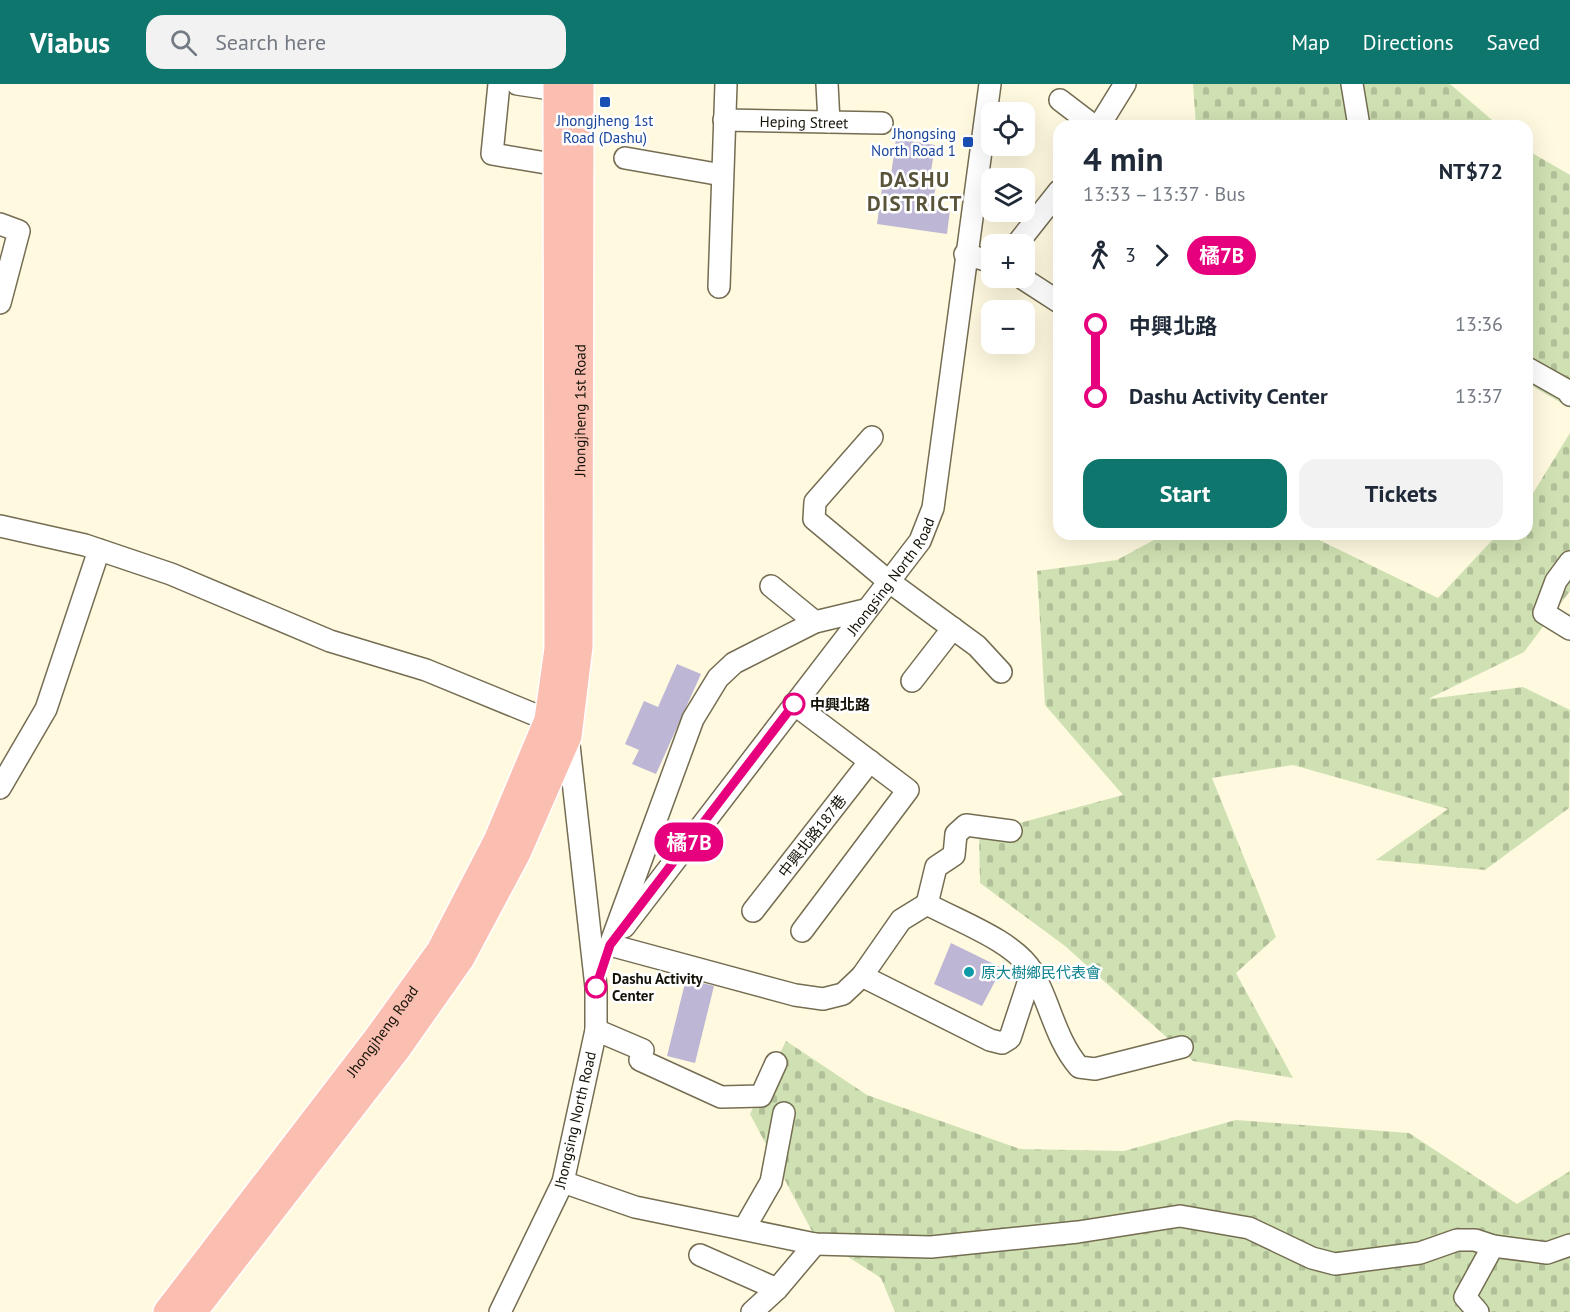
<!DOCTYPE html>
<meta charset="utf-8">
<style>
body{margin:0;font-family:"PT Sans","Noto Sans TC",sans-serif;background:#f2f2f3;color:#1f2937;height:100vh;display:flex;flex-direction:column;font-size:22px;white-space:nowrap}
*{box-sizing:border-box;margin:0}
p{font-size:20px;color:#747a83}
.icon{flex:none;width:33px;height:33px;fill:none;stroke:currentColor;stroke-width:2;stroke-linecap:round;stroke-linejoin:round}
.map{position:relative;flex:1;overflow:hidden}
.panel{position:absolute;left:1053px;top:36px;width:480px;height:420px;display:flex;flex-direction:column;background:#fff;border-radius:18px;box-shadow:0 6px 24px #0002}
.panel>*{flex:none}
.badge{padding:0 12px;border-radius:20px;font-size:21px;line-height:39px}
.controls{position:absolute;left:981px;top:18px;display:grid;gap:12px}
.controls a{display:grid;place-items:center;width:54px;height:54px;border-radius:12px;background:#fff;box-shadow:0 6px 24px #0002;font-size:30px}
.map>.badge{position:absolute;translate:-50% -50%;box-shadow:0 0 0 3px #fff}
.legs{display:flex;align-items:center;gap:9px;height:66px;padding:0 30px;font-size:20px}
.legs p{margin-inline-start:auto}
.summary{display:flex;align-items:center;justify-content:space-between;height:102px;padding:0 30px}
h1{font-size:33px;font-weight:700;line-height:45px}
.primary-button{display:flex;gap:12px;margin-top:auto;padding:12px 30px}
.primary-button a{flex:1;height:69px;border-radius:18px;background:#0f766e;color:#fff;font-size:24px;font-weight:700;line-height:69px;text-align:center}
.primary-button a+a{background:#f2f2f3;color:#1f2937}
ul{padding:0 30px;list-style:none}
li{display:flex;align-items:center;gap:21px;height:72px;font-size:22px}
li i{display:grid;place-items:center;width:9px;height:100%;margin:0 8px;background:currentColor}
li i::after{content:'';width:15px;height:15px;margin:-8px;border:4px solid;border-radius:50%;background:#fff}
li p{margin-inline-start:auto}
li:first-child i{background:linear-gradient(#0000 50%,currentColor 0)}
li:last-child i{background:linear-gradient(currentColor 50%,#0000 0)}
header{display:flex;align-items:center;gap:36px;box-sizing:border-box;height:84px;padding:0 30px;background:#0f766e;color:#fff}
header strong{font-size:28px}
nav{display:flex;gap:33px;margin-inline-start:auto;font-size:21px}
.search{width:420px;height:54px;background:#f2f2f3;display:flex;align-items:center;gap:15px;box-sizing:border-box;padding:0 21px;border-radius:18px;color:#747a83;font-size:22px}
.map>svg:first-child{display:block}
.cemetery{fill:url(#cemetery-stones)}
.building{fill:#bdb6d4}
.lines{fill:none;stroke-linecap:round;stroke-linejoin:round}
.minor-casing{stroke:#746d52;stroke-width:24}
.major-casing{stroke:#fff;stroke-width:30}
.minor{stroke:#fff;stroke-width:21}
.major{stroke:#fbbfb2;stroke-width:27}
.line-1-casing{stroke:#fff;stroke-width:14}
.line-1{stroke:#e6007e;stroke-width:9}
.transit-dot{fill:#1a4fb4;stroke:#fff;stroke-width:2}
.stop-1-dot{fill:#fff;stroke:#e6007e;stroke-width:3}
.culture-dot{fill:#0f9aa8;stroke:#fff;stroke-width:2}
.labels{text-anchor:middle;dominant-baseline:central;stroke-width:5;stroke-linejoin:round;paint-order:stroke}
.transit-label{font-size:15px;fill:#164399;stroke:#fff}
.street-label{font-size:15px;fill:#151308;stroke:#fff}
.stop-label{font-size:15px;font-weight:bold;fill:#151308;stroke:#fff;text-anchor:start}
.culture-label{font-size:15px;fill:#0d838f;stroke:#fff;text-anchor:start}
.district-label{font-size:21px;font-weight:bold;letter-spacing:1.5px;fill:#595339;stroke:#fff}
</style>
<header>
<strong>Viabus</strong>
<div class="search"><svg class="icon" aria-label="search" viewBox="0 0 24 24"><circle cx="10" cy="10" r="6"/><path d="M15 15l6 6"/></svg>Search here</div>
<nav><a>Map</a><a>Directions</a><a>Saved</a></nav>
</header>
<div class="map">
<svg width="1570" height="1228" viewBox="0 0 1570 1228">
<defs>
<pattern id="cemetery-stones" width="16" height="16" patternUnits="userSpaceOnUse" patternTransform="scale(1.5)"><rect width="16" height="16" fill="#cfe1b2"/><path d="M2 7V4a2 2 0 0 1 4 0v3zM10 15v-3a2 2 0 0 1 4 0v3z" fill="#b1c098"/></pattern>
</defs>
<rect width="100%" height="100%" fill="#fff9e0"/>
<g class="cemetery">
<path d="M1193 0H1450L1499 42H1196Z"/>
<path d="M1527 66 1570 91V324L1527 299Z"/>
<path d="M1570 349V507L1524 568 1428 615 1523 603 1570 626 1569 724 1485 786 1376 776 1448 725 1293 681 1212 694 1276 853 1236 889 1293 994 1193 977 1065 862 980 799 979 750 1123 711 1045 621 1037 487 1117 476 1165 450H1301L1313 453 1438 514 1498 450H1527V419Z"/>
<path d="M786 957 867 1011 1020 1065 1124 1067 1236 1036 1409 1049 1517 1120 1570 1087V1228H895L881 1194 814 1151 750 1030Z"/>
</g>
<g class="building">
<path d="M896 55 935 61 929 101H936L932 123 950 126 947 150 877 140 882 104 889 105Z"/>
<path d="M677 580 701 590 656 690 632 680 639 666 625 660 644 617 658 623Z"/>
<path d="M951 859 1002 884 982 922 934 900Z"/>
<path d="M686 895 714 902 695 979 667 972Z"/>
</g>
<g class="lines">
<g class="minor-casing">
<g id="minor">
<path d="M499 0 492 70 558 81"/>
<path d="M517 0 557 6"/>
<path d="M827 0 829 38"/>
<path d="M1352 0 1359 42"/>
<path d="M1060 16 1094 42"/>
<path id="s1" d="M724 36 882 39"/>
<path d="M1099 42 1125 0"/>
<path d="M625 74 722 91"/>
<path d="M0 140 19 147 0 219"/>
<path d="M1017 160 1059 107"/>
<path d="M965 170 992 178"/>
<path d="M1022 194 1059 218"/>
<path d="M719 203 726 0"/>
<path d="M1527 284 1568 307 1570 311"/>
<path d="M872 353 815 418 814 435 887 496 977 562 1001 588"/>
<path d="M0 442 85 461 171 490 330 557 426 586 548 636 568 652 596 903V946L563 1098 500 1228"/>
<path d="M1570 478 1556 497 1544 529 1570 545"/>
<path d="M771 502 815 538"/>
<path d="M865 526 815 538 734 579 718 594 693 635 610 861 795 911 823 915 843 910 862 892 901 836 927 820C958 837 1014 857 1032 887 1050 918 1055 955 1079 983L1095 985 1182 963"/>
<path d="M912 597 953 544"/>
<path d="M794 620 908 706 802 847"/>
<path d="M0 704 46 625 99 466"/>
<path d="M927 820 936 783 954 771 956 750 966 741 1011 747"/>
<path d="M753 827 870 677"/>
<path id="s2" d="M624 843 920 457 933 424 990 0"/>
<path d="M862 892 990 956 1002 959 1010 954 1032 887"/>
<path d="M596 946 643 966 640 976 721 1013 761 1012 776 979"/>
<path d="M563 1098 635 1123 815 1160 931 1163 1078 1148 1180 1132 1249 1144 1312 1174 1335 1180 1420 1169 1457 1156H1475L1493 1162 1547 1169 1570 1161"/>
<path d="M744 1145 771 1098 784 1029"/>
<path d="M700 1171 777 1205"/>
<path d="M752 1228 777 1205 815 1160"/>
<path d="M1478 1228 1465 1213 1493 1162"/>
</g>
</g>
<g class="major-casing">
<g id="major">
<path id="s3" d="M167 1228 378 953 440 867 497 757 548 636 558 565 557 0"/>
<path id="s4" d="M193 1228 397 965 461 874 517 769 568 652 579 562 580 0"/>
</g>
</g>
<use href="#minor" class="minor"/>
<use href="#major" class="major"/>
</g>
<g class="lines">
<g class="line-1-casing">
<path id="line-1" d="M596 903 610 861 794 620"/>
</g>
<use href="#line-1" class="line-1"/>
</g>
<g class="transit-dot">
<rect x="599" y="12" width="12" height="12" rx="3"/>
<rect x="962" y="52" width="12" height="12" rx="3"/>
</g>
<g class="stop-1-dot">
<circle cx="794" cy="620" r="10"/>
<circle cx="596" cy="903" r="10"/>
</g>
<circle class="culture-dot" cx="969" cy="888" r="6"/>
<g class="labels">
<g class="transit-label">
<text x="605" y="36">Jhongjheng 1st<tspan x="605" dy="17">Road (Dashu)</tspan></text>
<text x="956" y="49" text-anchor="end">Jhongsing<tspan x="956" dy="17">North Road 1</tspan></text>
</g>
<g class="street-label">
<text stroke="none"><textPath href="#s1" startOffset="80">Heping Street</textPath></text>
<text stroke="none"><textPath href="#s4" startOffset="1017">Jhongjheng 1st Road</textPath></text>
<text stroke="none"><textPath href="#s2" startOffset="441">Jhongsing North Road</textPath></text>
<text transform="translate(812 752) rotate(-52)">中興北路187巷</text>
<text stroke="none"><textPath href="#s3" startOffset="354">Jhongjheng Road</textPath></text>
<text transform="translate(575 1036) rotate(-77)">Jhongsing North Road</text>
</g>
<g class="stop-label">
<text x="810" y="620">中興北路</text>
<text x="612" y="894">Dashu Activity<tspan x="612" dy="17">Center</tspan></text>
</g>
<g class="culture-label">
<text x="981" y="888">原大樹鄉民代表會</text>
</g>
<g class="district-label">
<text x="915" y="95">DASHU<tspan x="915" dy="24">DISTRICT</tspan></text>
</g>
</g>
</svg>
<div class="controls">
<a><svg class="icon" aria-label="locate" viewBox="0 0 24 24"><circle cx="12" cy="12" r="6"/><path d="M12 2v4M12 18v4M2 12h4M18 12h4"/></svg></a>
<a><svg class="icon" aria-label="layers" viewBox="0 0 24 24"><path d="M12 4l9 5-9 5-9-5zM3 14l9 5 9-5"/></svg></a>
<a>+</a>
<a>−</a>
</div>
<b class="badge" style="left:689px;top:758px;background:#e6007e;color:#fff">橘7B</b>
<section class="panel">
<div class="summary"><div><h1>4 min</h1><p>13:33 – 13:37 · Bus</p></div><b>NT$72</b></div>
<div class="legs"><svg class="icon" aria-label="walk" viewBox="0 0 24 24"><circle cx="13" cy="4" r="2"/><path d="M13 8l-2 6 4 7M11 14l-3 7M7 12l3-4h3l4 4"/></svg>3<svg class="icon" aria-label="forward" viewBox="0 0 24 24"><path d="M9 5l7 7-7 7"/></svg><b class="badge" style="background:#e6007e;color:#fff">橘7B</b></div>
<ul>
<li><i style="color:#e6007e"></i><b>中興北路</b><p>13:36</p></li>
<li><i style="color:#e6007e"></i><b>Dashu Activity Center</b><p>13:37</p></li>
</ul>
<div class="primary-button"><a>Start</a><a>Tickets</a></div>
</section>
</div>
